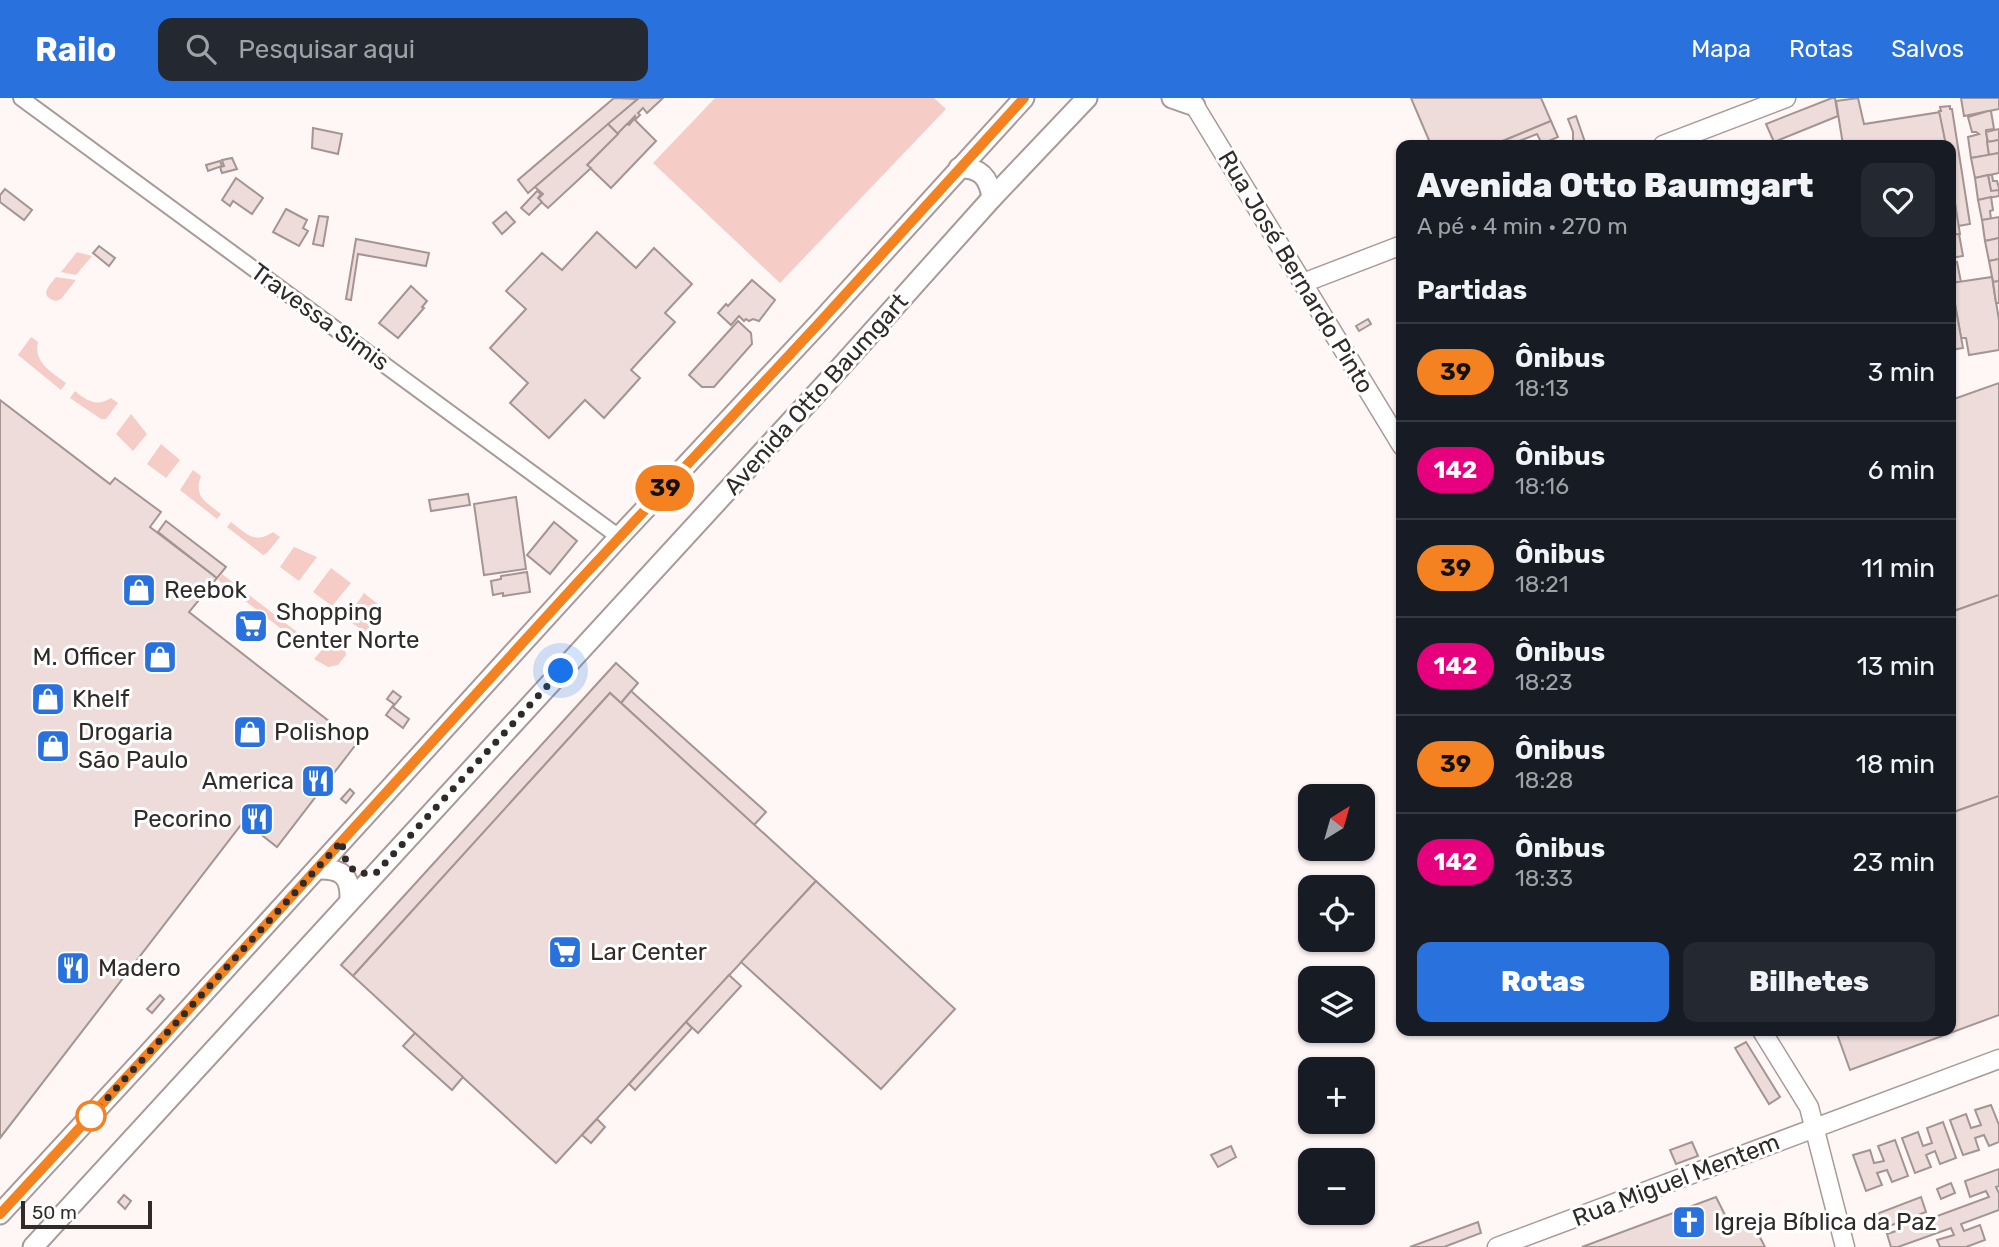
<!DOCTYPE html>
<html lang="pt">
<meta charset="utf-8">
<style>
body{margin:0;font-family:Rubik,sans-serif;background:#242831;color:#f1f3f6;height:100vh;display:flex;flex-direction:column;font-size:26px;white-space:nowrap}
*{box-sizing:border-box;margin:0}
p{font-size:23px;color:#9ea1a6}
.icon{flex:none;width:38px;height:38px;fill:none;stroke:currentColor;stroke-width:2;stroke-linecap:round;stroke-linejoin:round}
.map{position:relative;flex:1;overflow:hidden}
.details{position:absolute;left:1396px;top:42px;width:560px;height:896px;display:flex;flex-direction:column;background:#171b24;border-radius:14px;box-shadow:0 2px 5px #0004}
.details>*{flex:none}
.badge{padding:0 14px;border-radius:23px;font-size:24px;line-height:46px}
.needle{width:46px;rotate:37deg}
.buttons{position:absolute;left:1298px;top:686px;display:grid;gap:14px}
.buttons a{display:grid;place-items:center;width:77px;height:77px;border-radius:14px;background:#171b24;box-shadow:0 2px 5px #0004;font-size:35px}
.scale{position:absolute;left:21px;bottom:18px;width:131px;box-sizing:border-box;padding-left:7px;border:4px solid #302a29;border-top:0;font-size:19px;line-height:24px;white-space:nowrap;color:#302a29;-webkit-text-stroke:5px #fff;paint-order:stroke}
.you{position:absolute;width:35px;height:35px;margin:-18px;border:5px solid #fff;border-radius:50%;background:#1a73e8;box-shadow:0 0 0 10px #1a73e833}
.map>.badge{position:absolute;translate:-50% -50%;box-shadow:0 0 0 4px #fff}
h2{padding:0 21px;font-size:26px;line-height:63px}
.round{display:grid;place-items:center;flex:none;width:74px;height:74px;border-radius:14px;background:#242831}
.head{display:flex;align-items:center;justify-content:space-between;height:119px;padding:0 21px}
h1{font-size:33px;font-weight:800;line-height:52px}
.action{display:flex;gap:14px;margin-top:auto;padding:14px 21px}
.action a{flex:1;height:80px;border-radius:14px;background:#2971dd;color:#fff;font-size:28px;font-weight:800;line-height:80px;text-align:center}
.action a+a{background:#242831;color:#f1f3f6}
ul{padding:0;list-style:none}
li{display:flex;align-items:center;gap:21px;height:98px;padding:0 21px;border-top:2px solid #363941}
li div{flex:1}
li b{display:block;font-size:26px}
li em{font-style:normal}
li .badge{min-width:77px;font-weight:700;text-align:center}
header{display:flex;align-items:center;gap:42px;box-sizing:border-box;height:98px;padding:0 35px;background:#2971dd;color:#fff}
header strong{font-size:33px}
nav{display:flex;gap:38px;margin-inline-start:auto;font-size:24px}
.search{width:490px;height:63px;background:#242831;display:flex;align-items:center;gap:18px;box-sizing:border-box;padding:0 24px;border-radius:14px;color:#9ea1a6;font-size:26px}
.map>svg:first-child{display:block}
.green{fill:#f5cdc6}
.building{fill:#eddcd9;stroke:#a49492;stroke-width:2}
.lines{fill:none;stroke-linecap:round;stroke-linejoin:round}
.minor-casing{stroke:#a99997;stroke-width:18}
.tertiary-casing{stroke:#a99997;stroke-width:21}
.secondary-casing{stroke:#a99997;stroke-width:23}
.minor{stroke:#fff;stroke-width:14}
.tertiary{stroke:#fff;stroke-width:18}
.secondary{stroke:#fff;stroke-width:19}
.line-casing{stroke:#fff;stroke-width:16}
.line{stroke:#f58220;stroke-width:10}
.walk{stroke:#302a29;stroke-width:7;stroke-dasharray:0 12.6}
.stop-dot{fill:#fff;stroke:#f58220;stroke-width:3.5}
.labels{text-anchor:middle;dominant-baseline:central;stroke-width:6;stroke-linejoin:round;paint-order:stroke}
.street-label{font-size:24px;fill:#302a29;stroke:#fff}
.poi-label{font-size:24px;fill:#302a29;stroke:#fff;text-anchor:start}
</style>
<header>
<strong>Railo</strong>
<div class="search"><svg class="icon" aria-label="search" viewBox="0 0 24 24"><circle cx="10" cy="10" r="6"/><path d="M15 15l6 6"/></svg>Pesquisar aqui</div>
<nav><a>Mapa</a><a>Rotas</a><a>Salvos</a></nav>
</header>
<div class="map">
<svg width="1999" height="1149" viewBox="0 0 1999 1149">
<rect width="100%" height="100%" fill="#fef7f6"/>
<g class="green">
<path d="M715 0H934L946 11 780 185 653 65Z"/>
<path d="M77 154 92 158 76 177 61 174Z"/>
<path d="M56 179 76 182 61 201 56 203C38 198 49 188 56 179Z"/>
<path d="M31 239 38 244C33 265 52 274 66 285L61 292 18 257Z"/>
<path d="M75 293C87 303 97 309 111 300L118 305 106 321H101L70 300Z"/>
<path d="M131 316 147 336 133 353 116 336Z"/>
<path d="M161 346 180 362 166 380 147 366Z"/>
<path d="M193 372 201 378C193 399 206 404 221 416L217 421 180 392Z"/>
<path d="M231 424C246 435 254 447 273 434L280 439 267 455 263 457 227 429Z"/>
<path d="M294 449 317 459 299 483 280 469Z"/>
<path d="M331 470 351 485 332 508 313 494Z"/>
<path d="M222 476 310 544 306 550 218 482Z"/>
<path d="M364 495 384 511 365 534 346 521Z"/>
<path d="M335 537 344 545 346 557 338 567 328 569 314 561Z"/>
</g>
<g class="building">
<path d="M614 0 638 1 528 95 518 82Z"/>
<path d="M639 0H663L647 15 643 10 638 15 640 17 636 21 635 18 618 36 608 26Z"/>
<path d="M1411 0H1541L1551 23 1493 47H1431Z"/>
<path d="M1832 0H1835L1838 18 1774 44 1766 26Z"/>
<path d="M1858 0 1864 26 1941 14 1946 47H1843L1836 3Z"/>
<path d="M1961 0H1999V11L1964 18Z"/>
<path d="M1950 8V11H1952L1970 126 1958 128 1951 80V47H1946L1939 13H1941L1940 9Z"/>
<path d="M1988 13H1991L1994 31 1986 32 1989 57 1971 60 1968 39 1979 36 1976 34H1972L1968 19Z"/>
<path d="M1576 18 1586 47H1564L1573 44V34L1568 21Z"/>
<path d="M634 21 656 43 611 90 587 67 627 26 629 27Z"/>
<path d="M1551 23 1558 39 1542 46 1537 36 1509 47H1493Z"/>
<path d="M608 26 618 36 587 67 591 70 548 110 538 101 543 96 535 89Z"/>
<path d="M313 30 342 36 338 56 312 50Z"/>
<path d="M1999 31V42L1988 44 1986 34Z"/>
<path d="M1999 42V55L1989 57 1987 44Z"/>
<path d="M1999 55V75L1975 80 1971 60Z"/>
<path d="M232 60 237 71 222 75 220 69 224 68 222 62Z"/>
<path d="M220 63 222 68 208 73 206 67Z"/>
<path d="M1988 77H1992L1993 83H1997L1999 90V93H1991Z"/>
<path d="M1988 77 1991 93 1999 92V98L1978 102 1975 80Z"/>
<path d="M236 80 263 100 252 116 233 103 230 108 222 102Z"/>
<path d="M1951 80 1957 118 1951 119Z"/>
<path d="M5 91 32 112 24 122 0 104V97Z"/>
<path d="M537 93 541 96 538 100 542 104 529 117 521 110Z"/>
<path d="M1991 99 1993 112 1990 113 1991 121 1982 122 1978 102Z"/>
<path d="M286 111 307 122 303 130 308 133 299 148 273 134Z"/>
<path d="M506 114 515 124 502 136 493 125Z"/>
<path d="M319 118 328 119 323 148 313 146Z"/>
<path d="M1957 118 1960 136 1951 137V119Z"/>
<path d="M1999 119V140L1985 143 1982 122Z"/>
<path d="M597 134 636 170 654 150 692 186 665 215 675 224 631 272 640 280 604 320 585 302 549 340 510 305 528 285 490 250 526 211 506 193 542 155 562 172Z"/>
<path d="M1959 136 1963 158 1951 160V137Z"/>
<path d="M1999 140V161L1989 163 1985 143Z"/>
<path d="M356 141 429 155 426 168 358 156 351 202 346 201Z"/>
<path d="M99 148 115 160 109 168 93 155Z"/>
<path d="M1999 161V183L1993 184 1989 163Z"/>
<path d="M1957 164 1961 184 1951 185V165Z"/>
<path d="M1992 179 1999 222V252L1969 257 1966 240H1961L1951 185Z"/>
<path d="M752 182 775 202 759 223 753 221 749 223 746 221 744 223 739 218 731 227 718 215 726 206 728 208Z"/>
<path d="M1999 183V205H1996L1993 184Z"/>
<path d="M1951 184 1963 250 1951 252Z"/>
<path d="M411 188 427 203 422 209 424 210 398 240 379 225Z"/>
<path d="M1368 221 1371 226 1359 233 1356 228Z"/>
<path d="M738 223 751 235 752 246 714 289H702L689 277Z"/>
<path d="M1999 285V497L1951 514V302Z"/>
<path d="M0 302 110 386 115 380 161 414 150 429 217 480 189 514 357 645 277 749 244 723 0 1040Z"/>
<path d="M468 396 470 407 431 413 429 402Z"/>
<path d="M516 399 526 471 484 477 474 406Z"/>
<path d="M166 423 226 469 217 480 158 434Z"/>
<path d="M554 424 577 443 550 476 527 457Z"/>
<path d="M527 474 530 494 503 498V495L493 497 491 483 501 481V478Z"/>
<path d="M1999 497V698L1951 715V514Z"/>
<path d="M616 565 638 585 621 605 610 595 353 878 341 867Z"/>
<path d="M393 593 401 599 393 609 409 621 403 630 386 617 394 606 387 601Z"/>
<path d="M631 593 766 714 754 727 621 605Z"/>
<path d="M610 595 816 783 556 1065 353 878Z"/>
<path d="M350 691 354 695 346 705 341 701Z"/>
<path d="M1999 698V917L1850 972 1836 933H1951V715Z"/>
<path d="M816 783 955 911 881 991 741 864Z"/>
<path d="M729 877 741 888 698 935 686 924Z"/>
<path d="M160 897 164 901 152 915 147 911Z"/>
<path d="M686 924 692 930 635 992 629 986Z"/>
<path d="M415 935 463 979 452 992 403 948Z"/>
<path d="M1746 944 1780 999 1769 1006 1735 950Z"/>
<path d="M1991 1007 1999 1027V1044L1989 1048 1984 1037 1975 1040 1979 1052 1963 1057 1950 1022 1966 1016 1971 1030 1981 1027 1975 1012Z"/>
<path d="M597 1021 605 1029 591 1045 582 1037Z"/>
<path d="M1943 1024 1956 1060 1940 1066 1935 1053 1926 1057 1931 1069 1915 1075 1902 1040 1918 1034 1923 1048 1932 1045 1927 1030Z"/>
<path d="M1895 1042 1908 1078 1892 1084 1887 1072 1877 1075 1882 1087 1866 1093 1853 1057 1870 1052 1874 1065 1884 1063 1878 1048Z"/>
<path d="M1692 1044 1698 1058 1676 1066 1670 1052Z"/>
<path d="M1231 1048 1236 1059 1218 1069 1211 1057Z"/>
<path d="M1999 1071V1088L1996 1089 1999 1095V1112L1961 1126 1964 1133 1980 1127 1985 1142 1966 1149H1940L1937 1142 1954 1137 1951 1130 1898 1149H1891L1887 1136 1902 1131 1900 1124 1884 1130 1879 1115 1921 1099 1926 1114 1910 1120 1913 1127 1989 1099 1986 1093 1970 1099 1965 1083Z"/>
<path d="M1951 1085 1955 1095 1941 1101 1937 1091Z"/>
<path d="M124 1097 131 1103 125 1111 118 1104Z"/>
<path d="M1716 1099 1731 1129 1750 1120 1765 1149H1582Z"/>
<path d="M1478 1124 1481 1135 1444 1149H1410Z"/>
</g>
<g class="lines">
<g class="minor-casing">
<path id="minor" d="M21 0 619 439"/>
</g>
<g class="tertiary-casing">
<g id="tertiary">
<path d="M1190 0 1402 348"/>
<path d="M1663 47 1786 0"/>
<path d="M1303 185 1402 147"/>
<path d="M1762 933 1809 1009 1845 1149"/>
<path d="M1497 1149 1999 961"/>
</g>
</g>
<g class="secondary-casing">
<g id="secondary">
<path d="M1172 0 1195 8"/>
<path d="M959 70C981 69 989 80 992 100"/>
<path d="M317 771C342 770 351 778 350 803"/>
<path d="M0 1116 148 956 619 439 821 223 1024 0"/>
<path d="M33 1149 838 272 992 100 1087 0"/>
</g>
</g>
<use href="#minor" class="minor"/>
<use href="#tertiary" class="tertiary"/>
<use href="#secondary" class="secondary"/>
</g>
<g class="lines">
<g class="line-casing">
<path id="line" d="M0 1116 148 956 577 485 821 223 1024 0"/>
</g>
<use href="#line" class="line"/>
<path class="walk" d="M91 1018 342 743C344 766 350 778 376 775L561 573"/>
</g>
<defs>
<g id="shop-square" transform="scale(1.75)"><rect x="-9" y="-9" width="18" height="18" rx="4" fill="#2971dd" stroke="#fff"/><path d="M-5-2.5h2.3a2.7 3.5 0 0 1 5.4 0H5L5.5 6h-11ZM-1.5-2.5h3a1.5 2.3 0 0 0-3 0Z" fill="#fff"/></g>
<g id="supermarket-square" transform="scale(1.75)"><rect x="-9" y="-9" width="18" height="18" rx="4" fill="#2971dd" stroke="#fff"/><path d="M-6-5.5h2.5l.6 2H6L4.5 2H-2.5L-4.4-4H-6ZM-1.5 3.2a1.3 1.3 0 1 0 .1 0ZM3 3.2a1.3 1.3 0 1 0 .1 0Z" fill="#fff"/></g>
<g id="restaurant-square" transform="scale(1.75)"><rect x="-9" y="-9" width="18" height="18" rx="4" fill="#2971dd" stroke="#fff"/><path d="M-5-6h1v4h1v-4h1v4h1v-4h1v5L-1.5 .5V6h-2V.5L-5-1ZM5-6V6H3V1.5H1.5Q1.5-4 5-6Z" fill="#fff"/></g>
<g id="church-square" transform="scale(1.75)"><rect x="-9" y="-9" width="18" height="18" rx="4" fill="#2971dd" stroke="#fff"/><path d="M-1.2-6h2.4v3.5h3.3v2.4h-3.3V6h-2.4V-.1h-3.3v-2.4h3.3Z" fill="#fff"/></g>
</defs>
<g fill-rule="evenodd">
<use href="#shop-square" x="139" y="492"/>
<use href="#supermarket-square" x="251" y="528"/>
<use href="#shop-square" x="160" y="559"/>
<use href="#shop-square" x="48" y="601"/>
<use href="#shop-square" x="250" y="634"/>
<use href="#shop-square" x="53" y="648"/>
<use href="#restaurant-square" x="318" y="683"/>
<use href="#restaurant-square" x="257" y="721"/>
<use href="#supermarket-square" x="565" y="854"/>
<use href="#restaurant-square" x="73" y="870"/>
<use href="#church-square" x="1689" y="1124"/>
</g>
<circle class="stop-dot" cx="91" cy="1018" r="14"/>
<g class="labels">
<g class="street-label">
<text transform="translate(1296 174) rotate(59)">Rua José Bernardo Pinto</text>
<text transform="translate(320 219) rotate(36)">Travessa Simis</text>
<text transform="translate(816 296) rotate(-48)">Avenida Otto Baumgart</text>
<text transform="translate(1676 1082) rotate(-21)">Rua Miguel Mentem</text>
</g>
<g class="poi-label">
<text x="164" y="492">Reebok</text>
<text x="276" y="514">Shopping<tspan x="276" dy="28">Center Norte</tspan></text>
<text x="136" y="559" text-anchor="end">M. Officer</text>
<text x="72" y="601">Khelf</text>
<text x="78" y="634">Drogaria<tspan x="78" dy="28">São Paulo</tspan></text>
<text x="274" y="634">Polishop</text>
<text x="294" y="683" text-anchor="end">America</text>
<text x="232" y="721" text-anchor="end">Pecorino</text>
<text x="590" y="854">Lar Center</text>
<text x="98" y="870">Madero</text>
<text x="1714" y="1124">Igreja Bíblica da Paz</text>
</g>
</g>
</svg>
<div class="buttons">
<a><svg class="needle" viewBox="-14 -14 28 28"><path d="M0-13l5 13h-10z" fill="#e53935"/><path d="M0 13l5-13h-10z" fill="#9ea1a6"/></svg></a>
<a><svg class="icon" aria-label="locate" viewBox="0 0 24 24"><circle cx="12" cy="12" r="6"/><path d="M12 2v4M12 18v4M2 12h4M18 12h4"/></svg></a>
<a><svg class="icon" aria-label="layers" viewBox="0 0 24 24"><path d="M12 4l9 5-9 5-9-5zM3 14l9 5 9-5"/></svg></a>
<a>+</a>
<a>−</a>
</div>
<div class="scale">50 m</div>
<div class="you" style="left:561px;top:573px"></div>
<b class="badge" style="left:665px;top:390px;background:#f58220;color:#111">39</b>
<section class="details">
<div class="head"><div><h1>Avenida Otto Baumgart</h1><p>A pé · 4 min · 270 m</p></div><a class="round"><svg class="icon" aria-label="heart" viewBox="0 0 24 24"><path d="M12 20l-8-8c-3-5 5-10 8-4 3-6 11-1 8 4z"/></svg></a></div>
<h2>Partidas</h2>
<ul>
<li><span class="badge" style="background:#f58220;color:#111">39</span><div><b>Ônibus</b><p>18:13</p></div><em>3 min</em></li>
<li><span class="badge" style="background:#e6007e;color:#fff">142</span><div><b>Ônibus</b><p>18:16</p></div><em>6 min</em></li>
<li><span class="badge" style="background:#f58220;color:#111">39</span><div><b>Ônibus</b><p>18:21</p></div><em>11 min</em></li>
<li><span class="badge" style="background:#e6007e;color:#fff">142</span><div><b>Ônibus</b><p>18:23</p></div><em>13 min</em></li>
<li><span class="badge" style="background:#f58220;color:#111">39</span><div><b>Ônibus</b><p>18:28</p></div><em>18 min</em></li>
<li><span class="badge" style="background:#e6007e;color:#fff">142</span><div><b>Ônibus</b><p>18:33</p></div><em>23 min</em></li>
</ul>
<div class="action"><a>Rotas</a><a>Bilhetes</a></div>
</section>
</div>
